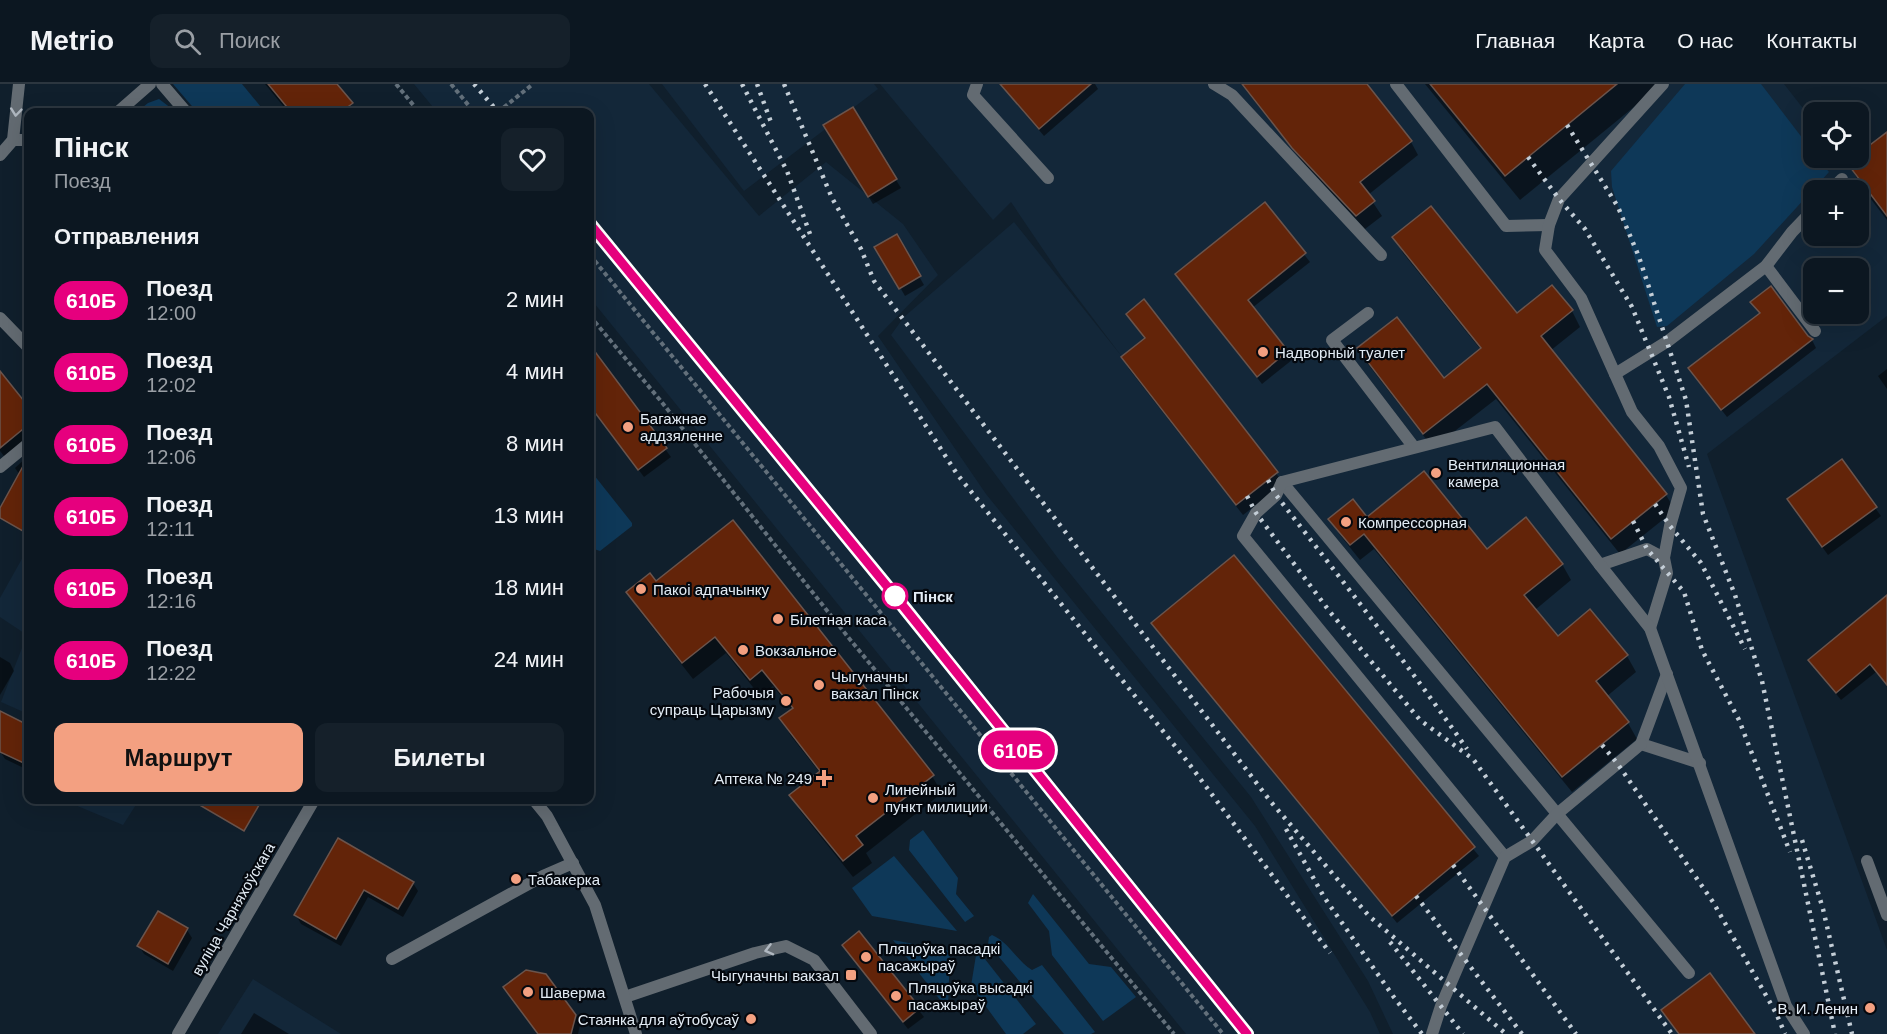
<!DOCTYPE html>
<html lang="ru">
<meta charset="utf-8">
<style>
body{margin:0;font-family:Arial,sans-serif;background:#15202a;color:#f1f3f6;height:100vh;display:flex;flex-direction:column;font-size:22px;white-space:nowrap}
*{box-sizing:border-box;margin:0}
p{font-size:20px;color:#9a9fa5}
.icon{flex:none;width:33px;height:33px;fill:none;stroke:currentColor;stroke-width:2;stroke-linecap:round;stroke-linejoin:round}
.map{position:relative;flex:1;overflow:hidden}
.panel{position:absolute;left:24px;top:24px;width:570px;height:696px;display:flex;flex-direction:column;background:#0c1721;border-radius:12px;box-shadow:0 6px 24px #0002,0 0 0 2px #2c363f}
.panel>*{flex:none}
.badge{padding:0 12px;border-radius:20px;font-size:21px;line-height:39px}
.fabs{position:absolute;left:1803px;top:18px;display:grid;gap:12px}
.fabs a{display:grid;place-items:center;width:66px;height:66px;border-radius:12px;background:#0c1721;box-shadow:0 6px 24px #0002,0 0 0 2px #2c363f;font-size:30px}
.map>.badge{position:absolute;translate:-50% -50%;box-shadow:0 0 0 3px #fff}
h2{padding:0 30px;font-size:22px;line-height:54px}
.round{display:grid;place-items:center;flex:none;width:63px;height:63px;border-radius:12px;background:#15202a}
.headline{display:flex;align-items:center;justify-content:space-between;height:102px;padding:0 30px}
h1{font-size:28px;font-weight:600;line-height:45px}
.primary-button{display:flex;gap:12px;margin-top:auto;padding:12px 30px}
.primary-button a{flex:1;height:69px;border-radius:12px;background:#f3a081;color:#111;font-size:24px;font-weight:600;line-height:69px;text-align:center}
.primary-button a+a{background:#15202a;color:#f1f3f6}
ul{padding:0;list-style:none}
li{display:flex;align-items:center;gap:18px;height:72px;padding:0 30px}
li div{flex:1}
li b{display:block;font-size:22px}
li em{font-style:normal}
li .badge{min-width:66px;font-weight:700;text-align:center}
header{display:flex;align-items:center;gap:36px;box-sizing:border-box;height:84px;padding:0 30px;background:#0c1721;border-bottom:2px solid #2c363f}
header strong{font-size:28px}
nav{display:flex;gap:33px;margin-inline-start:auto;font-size:21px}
.search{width:420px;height:54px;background:#15202a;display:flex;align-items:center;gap:15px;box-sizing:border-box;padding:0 21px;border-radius:12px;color:#9a9fa5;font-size:22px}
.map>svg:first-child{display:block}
.built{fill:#132739;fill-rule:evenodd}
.green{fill:#0e3858}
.shadow{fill:#0007}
.building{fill:#632409;stroke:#6b544c;stroke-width:1.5}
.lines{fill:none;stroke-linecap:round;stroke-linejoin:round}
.path{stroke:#63707b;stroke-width:4;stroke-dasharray:4.5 3;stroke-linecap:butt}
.service{stroke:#636b72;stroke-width:12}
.tertiary{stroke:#636b72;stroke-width:12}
.rail{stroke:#c4ced7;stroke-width:4.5;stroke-dasharray:3 6;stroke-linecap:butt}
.oneway{stroke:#b0b8c1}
.line-casing{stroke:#fff;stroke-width:14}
.line{stroke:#e6007e;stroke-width:9}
.poi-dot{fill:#f3a081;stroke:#04080e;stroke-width:2}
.stop-dot{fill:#fff;stroke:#e6007e;stroke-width:3}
.labels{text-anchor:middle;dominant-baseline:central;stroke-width:4.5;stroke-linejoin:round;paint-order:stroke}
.poi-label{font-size:15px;fill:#e3ecf5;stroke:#04080e;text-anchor:start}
.stop-label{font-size:15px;font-weight:bold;fill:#e3ecf5;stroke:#04080e;text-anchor:start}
.street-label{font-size:15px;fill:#e3ecf5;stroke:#04080e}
</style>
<header>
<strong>Metrio</strong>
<div class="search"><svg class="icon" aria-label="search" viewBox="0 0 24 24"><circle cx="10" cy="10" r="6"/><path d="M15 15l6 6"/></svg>Поиск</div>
<nav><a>Главная</a><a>Карта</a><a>О нас</a><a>Контакты</a></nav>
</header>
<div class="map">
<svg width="1887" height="950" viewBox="0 0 1887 950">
<rect width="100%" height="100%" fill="#101f2c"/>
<g class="built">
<path d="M414 0H649L759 132 826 78 903 140 938 191 878 252 986 410 1255 742 1370 928 1380 950H1186L590 214V28H437Z"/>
<path d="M662 0H874L878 5 744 107Z"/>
<path d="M880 0H1784L1813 37 1814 74H1842L1847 79 1854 74H1858L1887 48V232L1707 370 1887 866V950H1393L1368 897 1251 713 1060 477 891 251 904 233 1014 138 1123 274 1061 192 1011 118 993 136ZM1814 106H1858V152H1814ZM1814 184H1858V230H1814Z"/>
<path d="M28 464V630L1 618 27 551 0 533V514Z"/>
<path d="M63 716H139L123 741Z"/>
<path d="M253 895 341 950H218Z"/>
</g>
<g class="green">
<path d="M173 0H242L265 28H197Z"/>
<path d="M1685 0H1761L1813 68 1814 74H1817L1829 88 1754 170 1667 242 1657 243 1612 103 1611 87Z"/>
<path d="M159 15 176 28H137L148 19Z"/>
<path d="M590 386 632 439V442L600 467 594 465 590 459Z"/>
<path d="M923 746 958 794 956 810 974 832 965 838 909 766 910 756Z"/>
<path d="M894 772 957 847 872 832 852 804Z"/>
<path d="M1033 810 1089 880 1111 883 1136 913 1103 937 1052 871 1049 847 1028 819Z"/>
<path d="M992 851C1009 858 1017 877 1032 886L1042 881 1095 948 1091 950H1064L988 860 989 853Z"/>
<path d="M893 856 950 867 948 926Z"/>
<path d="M977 865 1036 940 1023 950H1006L971 902Z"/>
</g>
<g class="shadow">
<path d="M265 0H335L356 28H288Z"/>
<path d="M1000 0H1095L1098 5 1044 52Z"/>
<path d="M1241 0H1365L1411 58 1418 71 1368 111 1382 132 1365 145 1302 77Z"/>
<path d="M1425 0H1662L1520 116Z"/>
<path d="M852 25 901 104 873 120 825 42Z"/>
<path d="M1887 50V136L1863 105 1849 80Z"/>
<path d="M1265 120 1310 178 1252 224 1292 276 1262 300 1177 191Z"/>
<path d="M896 152 924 201 905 212 877 163Z"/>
<path d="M1394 153 1517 231 1552 203 1572 227 1580 243 1550 267 1666 411 1675 426 1620 470 1496 315 1433 364 1367 279 1359 264 1444 296 1481 266 1403 169Z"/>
<path d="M1752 218 1812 256 1816 264 1727 333 1695 292 1760 230Z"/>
<path d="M1128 231 1276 389 1283 400 1243 431 1129 285 1123 274 1145 256Z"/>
<path d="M590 264 671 373 644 393 590 321Z"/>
<path d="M1887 285V305L1878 292Z"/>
<path d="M0 289 28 324V353L15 364 8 377 0 367Z"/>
<path d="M28 372V403L15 384Z"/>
<path d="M1842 378 1881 432 1828 471 1794 424Z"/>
<path d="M1330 435H1367L1486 467 1562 480 1571 496 1535 526 1558 554 1590 527 1627 572 1636 588 1606 613 1628 639 1637 655 1572 708 1374 465 1360 476 1340 451Z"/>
<path d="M732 438 932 692 942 709 866 769 872 779 853 793 801 728 791 711 820 689 791 652 781 635 792 626 773 602 760 612 726 569 693 595 638 525 628 508 655 499Z"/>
<path d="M1234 473 1479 772 1397 839 1152 540Z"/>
<path d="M1887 513V601L1876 588 1841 616 1810 577Z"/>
<path d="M0 573 10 579 14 587 0 611Z"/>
<path d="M14 636 28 642V686L5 675 0 667Z"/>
<path d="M339 756 413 799 418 807 403 833 368 813 341 862 301 840 296 831Z"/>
<path d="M187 846 192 854 173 887 144 870 139 862Z"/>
<path d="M859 849 924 933 908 945 849 869Z"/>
<path d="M254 929 289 950H241Z"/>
<path d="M575 932 580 941 578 950H538Z"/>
</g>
<g class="building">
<path d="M268 0H337L353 19 341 28H291Z"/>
<path d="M1000 0H1091L1039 45Z"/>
<path d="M1242 0H1367L1412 57 1360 98 1375 117 1356 132 1292 64Z"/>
<path d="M1430 0H1617L1505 92Z"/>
<path d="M853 23 897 95 868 113 823 41Z"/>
<path d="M1887 48V132L1847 79 1854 74H1858V70Z"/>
<path d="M1265 118 1306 169 1248 216 1288 267 1257 293 1175 190Z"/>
<path d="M1431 122 1517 229 1552 201 1573 226 1541 252 1667 410 1611 455 1487 300 1423 350 1357 264 1397 233 1444 294 1481 264 1392 153Z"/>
<path d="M897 150 921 192 899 205 874 163Z"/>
<path d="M1771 202 1808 252 1813 255 1721 326 1688 284 1760 229 1750 218Z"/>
<path d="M1144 215 1278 388 1236 421 1121 273 1145 254 1126 230Z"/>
<path d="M590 261 667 364 638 386 590 322Z"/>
<path d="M0 287 28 322V341L0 364Z"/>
<path d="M28 373V450L0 434V424Z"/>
<path d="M1842 375 1877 423 1822 463 1787 415Z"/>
<path d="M1424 387 1487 465 1526 433 1563 480 1524 511 1558 552 1590 525 1628 571 1596 597 1629 638 1562 693 1364 450 1350 461 1328 435 1353 415 1367 433Z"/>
<path d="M733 436 934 691 856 752 863 761 843 777 789 711 820 687 779 634 793 624 762 586 750 596 715 553 682 579 626 508 650 489 656 497Z"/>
<path d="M1234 471 1475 763 1392 832 1151 539Z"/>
<path d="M1887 511V601L1870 580 1836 609 1808 576Z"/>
<path d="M0 627 28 641V681L0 668Z"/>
<path d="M191 716H262L244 747Z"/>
<path d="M338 754 414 798 398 825 364 806 336 855 294 831Z"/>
<path d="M158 827 188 844 168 880 137 862Z"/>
<path d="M859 847 920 924 903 938 842 861Z"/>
<path d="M526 886 546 890 576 931 571 950H538L503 903Z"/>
<path d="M1710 889 1755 950H1679L1661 926Z"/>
</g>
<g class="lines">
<g class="path">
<path d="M396 0 419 28"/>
<path d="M451 0 474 28"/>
<path d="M498 28 533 0"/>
<path d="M590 171 1223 950"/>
<path d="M590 232 660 316 848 553 1174 950"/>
</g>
<g class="service">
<path d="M162 0 186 28"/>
<path d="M977 0 973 11 1048 94"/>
<path d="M1214 0 1232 11 1381 171"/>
<path d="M1396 0 1506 142 1549 141"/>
<path d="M118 28 150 0"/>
<path d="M13 56H28"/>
<path d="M0 71 13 56 19 0"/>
<path d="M1831 106 1842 95"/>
<path d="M1766 182 1815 247"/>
<path d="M1368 229 1332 256 1413 362"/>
<path d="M1615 290 1668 257 1766 182 1792 148 1814 125"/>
<path d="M0 383 28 360"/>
<path d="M1282 398 1689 889"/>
<path d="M1600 481 1647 465 1664 474"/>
<path d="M1650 544 1667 489 1664 474 1670 442 1681 404 1659 362 1632 328 1581 214 1545 166 1549 141 1559 115 1663 0"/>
<path d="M1667 590 1641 660 1700 679"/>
<path d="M1505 773 1243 452 1256 429 1276 411 1282 398 1495 343 1600 481 1650 544 1786 922 1804 950"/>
<path d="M1867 777 1887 831"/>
<path d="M392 875 543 792 573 779"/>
<path d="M625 913 755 869 786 862 814 876 871 950"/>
<path d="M1432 950 1441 922 1505 773 1532 757 1557 730 1641 660"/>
</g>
<g class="tertiary">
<path d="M0 234 28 263"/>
<path d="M534 716 547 732 595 821 636 950"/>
<path d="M178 950 314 716"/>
</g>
<g class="rail">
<path d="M474 0 498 28"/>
<path d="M705 0 957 390 1187 677 1330 869"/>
<path d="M742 0 787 87 810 150"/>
<path d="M757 0 772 41"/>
<path d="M784 0 832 114 861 165 874 197 1271 718 1369 832 1506 950"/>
<path d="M1567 41 1618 123 1639 173 1686 316 1703 430 1735 511 1762 597 1835 950"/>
<path d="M1528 73 1559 115 1585 145 1632 223 1669 313 1689 383"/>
<path d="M590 140 895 512 1247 950"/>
<path d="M1268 396 1276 411C1341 495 1406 578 1467 665"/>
<path d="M1247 412 1256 429 1330 528 1420 636 1473 675 1672 950"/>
<path d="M1655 420 1670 442 1701 479 1745 565"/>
<path d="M1633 437 1647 465 1684 508 1702 566 1739 636 1790 768"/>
<path d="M1602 661 1617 679 1713 818 1776 929 1785 950"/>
<path d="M1286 745 1324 813 1393 912 1422 950"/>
<path d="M1802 756 1823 825 1852 950"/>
<path d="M1453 781 1576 950"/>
<path d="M1416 812 1522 950"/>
<path d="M1390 858 1463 950"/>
</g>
</g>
<defs><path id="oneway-chevron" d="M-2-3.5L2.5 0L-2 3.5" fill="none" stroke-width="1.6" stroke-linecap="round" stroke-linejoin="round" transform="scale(1.5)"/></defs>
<g class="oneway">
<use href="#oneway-chevron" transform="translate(16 28) rotate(96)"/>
<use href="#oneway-chevron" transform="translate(769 866) rotate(166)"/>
</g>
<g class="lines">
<g class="line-casing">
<path id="line" d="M590 140 895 512 1247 950"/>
</g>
<use href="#line" class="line"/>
</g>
<g class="poi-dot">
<circle cx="1263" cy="268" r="6"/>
<circle cx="628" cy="343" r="6"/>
<circle cx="1436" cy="389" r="6"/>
<circle cx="1346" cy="438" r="6"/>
<circle cx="641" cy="505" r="6"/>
<circle cx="778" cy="535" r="6"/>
<circle cx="743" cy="566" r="6"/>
<circle cx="819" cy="601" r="6"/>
<circle cx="786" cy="617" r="6"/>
<path d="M821 685h6v6h6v6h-6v6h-6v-6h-6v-6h6z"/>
<circle cx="873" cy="714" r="6"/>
<circle cx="516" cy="795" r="6"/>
<circle cx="866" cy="873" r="6"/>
<rect x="845" y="885" width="12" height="12" rx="3"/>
<circle cx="528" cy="908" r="6"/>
<circle cx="896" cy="912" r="6"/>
<circle cx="1870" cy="924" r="6"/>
<circle cx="751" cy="935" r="6"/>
</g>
<circle class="stop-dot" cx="895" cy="512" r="12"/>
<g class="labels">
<g class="poi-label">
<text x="1275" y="268">Надворный туалет</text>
<text x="640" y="334">Багажнае<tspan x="640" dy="17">аддзяленне</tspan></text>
<text x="1448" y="380">Вентиляционная<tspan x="1448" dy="17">камера</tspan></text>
<text x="1358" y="438">Компрессорная</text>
<text x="653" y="505">Пакоі адпачынку</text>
<text x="790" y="535">Білетная каса</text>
<text x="755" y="566">Вокзальное</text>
<text x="831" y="592">Чыгуначны<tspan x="831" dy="17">вакзал Пінск</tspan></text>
<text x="774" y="608" text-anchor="end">Рабочыя<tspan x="774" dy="17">супраць Царызму</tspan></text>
<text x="812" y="694" text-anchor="end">Аптека № 249</text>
<text x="885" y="705">Линейный<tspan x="885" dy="17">пункт милиции</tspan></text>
<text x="528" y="795">Табакерка</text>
<text x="878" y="864">Пляцоўка пасадкі<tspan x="878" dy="17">пасажыраў</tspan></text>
<text x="839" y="891" text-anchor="end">Чыгуначны вакзал</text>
<text x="908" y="903">Пляцоўка высадкі<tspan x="908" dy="17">пасажыраў</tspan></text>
<text x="540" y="908">Шаверма</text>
<text x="1858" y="924" text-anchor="end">В. И. Ленин</text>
<text x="739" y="935" text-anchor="end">Стаянка для аўтобусаў</text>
</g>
<g class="stop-label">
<text x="913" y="512">Пінск</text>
</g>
<g class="street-label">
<text transform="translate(233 825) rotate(-60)">вуліца Чарняхоўскага</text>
</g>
</g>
</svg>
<div class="fabs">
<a><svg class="icon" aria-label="locate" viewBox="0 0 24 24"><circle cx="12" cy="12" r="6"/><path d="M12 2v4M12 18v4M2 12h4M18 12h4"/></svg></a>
<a>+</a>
<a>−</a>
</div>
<b class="badge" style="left:1018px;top:666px;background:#e6007e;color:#fff">610Б</b>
<section class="panel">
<div class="headline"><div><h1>Пінск</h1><p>Поезд</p></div><a class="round"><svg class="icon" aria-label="heart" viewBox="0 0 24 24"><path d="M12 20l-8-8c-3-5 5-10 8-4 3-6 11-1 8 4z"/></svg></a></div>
<h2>Отправления</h2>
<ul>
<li><span class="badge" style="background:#e6007e;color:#fff">610Б</span><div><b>Поезд</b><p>12:00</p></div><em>2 мин</em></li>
<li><span class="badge" style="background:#e6007e;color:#fff">610Б</span><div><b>Поезд</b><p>12:02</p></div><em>4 мин</em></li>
<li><span class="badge" style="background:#e6007e;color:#fff">610Б</span><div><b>Поезд</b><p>12:06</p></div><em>8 мин</em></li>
<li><span class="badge" style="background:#e6007e;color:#fff">610Б</span><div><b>Поезд</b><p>12:11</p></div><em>13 мин</em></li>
<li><span class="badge" style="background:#e6007e;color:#fff">610Б</span><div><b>Поезд</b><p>12:16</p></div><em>18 мин</em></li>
<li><span class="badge" style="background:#e6007e;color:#fff">610Б</span><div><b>Поезд</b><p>12:22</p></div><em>24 мин</em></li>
</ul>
<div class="primary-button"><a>Маршрут</a><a>Билеты</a></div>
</section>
</div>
